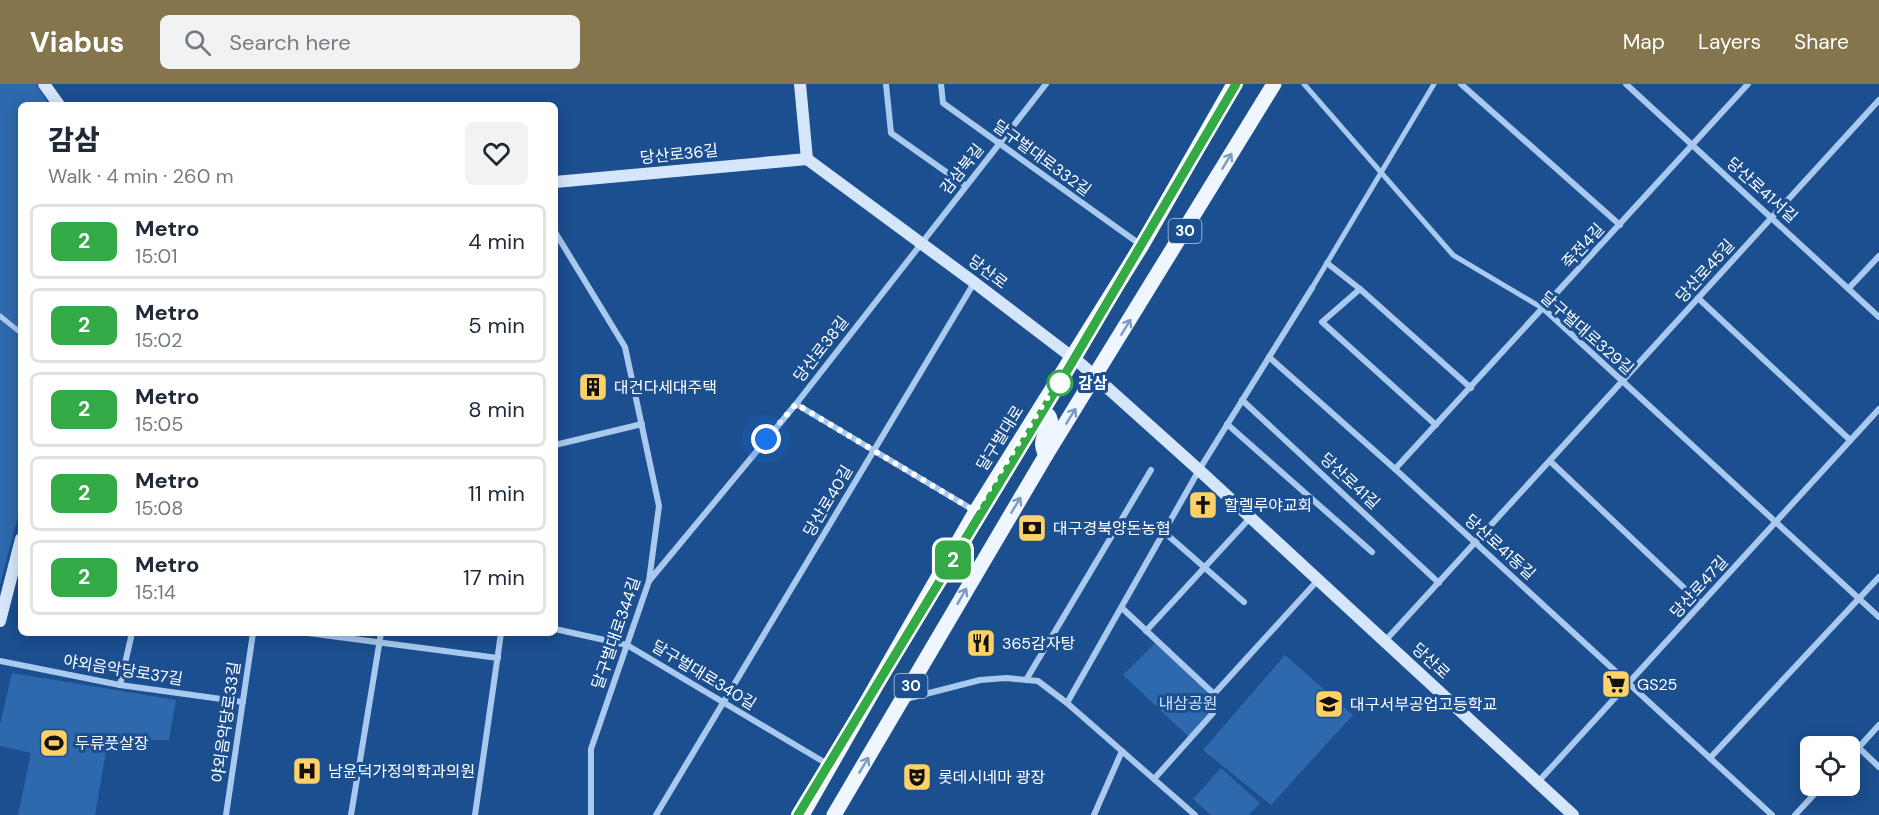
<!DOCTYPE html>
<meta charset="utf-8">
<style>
body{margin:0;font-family:"DM Sans","Noto Sans KR",sans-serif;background:#f2f2f3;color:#1f2937;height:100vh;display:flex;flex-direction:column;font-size:22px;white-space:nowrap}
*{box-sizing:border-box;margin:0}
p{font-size:20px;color:#747a83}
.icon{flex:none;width:33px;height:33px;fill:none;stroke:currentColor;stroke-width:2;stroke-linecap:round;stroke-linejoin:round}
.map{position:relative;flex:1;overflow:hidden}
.details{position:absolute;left:18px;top:18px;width:540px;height:534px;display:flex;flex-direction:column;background:#fff;border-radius:9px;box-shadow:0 3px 15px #0003}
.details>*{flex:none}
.badge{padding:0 12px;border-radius:9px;font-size:21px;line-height:39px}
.controls{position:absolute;left:1800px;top:652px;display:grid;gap:12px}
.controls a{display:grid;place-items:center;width:60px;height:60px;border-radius:9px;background:#fff;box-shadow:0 3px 15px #0003;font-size:30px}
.you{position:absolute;width:30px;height:30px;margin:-15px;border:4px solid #fff;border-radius:50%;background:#1a73e8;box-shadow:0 0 0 9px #1a73e833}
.map>.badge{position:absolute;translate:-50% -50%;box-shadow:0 0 0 3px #fff}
.round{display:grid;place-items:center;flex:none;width:63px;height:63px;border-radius:9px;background:#f2f2f3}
.summary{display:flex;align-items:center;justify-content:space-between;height:102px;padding:0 30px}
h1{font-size:28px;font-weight:800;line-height:45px}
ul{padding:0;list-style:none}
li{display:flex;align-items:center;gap:18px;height:75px;margin:0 12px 9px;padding:0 18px;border:3px solid #e0e1e3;border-radius:9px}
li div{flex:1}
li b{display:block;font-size:22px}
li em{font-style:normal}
li .badge{min-width:66px;font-weight:700;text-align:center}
header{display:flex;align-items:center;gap:36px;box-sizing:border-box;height:84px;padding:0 30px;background:#84754c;color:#fff}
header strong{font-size:28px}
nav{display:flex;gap:33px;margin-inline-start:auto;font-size:21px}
.search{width:420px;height:54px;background:#f2f2f3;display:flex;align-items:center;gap:15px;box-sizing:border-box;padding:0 21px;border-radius:9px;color:#747a83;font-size:22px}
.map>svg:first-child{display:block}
.green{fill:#2e69ad}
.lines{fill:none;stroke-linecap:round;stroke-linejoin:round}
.pedestrian{stroke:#a9c9ee;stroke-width:5}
.minor{stroke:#a9c9ee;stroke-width:6}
.secondary{stroke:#d6e6fa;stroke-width:12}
.primary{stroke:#f0f6ff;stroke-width:15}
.oneway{stroke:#7b9ac1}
.line-casing{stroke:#fff;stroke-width:14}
.line{stroke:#33aa46;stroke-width:9}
.walk{stroke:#fff;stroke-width:6;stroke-dasharray:0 10.8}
.stop-dot{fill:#fff;stroke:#33aa46;stroke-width:3}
.labels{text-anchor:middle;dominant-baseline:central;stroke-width:6;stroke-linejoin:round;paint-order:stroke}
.shield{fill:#1b4f8f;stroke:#bbcadd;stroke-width:1.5}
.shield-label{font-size:15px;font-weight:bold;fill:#fff}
.street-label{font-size:16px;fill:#fff;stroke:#1b4f8f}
.stop-label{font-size:16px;font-weight:bold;fill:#fff;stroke:#1b4f8f;text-anchor:start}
.poi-label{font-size:16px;fill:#fff;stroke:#1b4f8f;text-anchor:start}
.park-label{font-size:16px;fill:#cfe3fa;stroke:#1b4f8f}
</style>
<header>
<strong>Viabus</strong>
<div class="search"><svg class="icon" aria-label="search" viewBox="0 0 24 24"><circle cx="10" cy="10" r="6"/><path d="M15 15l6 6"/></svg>Search here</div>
<nav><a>Map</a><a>Layers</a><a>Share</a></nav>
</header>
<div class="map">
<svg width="1879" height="731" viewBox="0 0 1879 731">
<rect width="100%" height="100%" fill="#1b4f8f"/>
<g class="green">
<path d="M0 0H36L49 21H21V421L0 500Z"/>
<path d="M1157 557 1214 610 1213 629 1190 654 1123 591Z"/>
<path d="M1285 571 1353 631 1271 721 1203 666Z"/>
<path d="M12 589 176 616 169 656H108L95 731H18L31 669 0 662V641Z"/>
<path d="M1221 684 1260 719 1249 731H1211L1193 715Z"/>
</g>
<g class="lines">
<g class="pedestrian">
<path d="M1304 0 1453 171 1544 225"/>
<path d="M1312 204 1434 0"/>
<path d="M0 232 21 249"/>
</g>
<g class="minor">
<path d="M886 0 891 49 966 102"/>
<path d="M941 0 943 19 1141 161"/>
<path d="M1461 0 1620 141"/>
<path d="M1626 0 1879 233"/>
<path d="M555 148 625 263 659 422 649 497 591 665V731"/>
<path d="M1327 179 1360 205 1471 304"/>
<path d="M1849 204 1879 172"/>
<path d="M1360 205 1322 238 1436 341"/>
<path d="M1698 214 1850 356"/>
<path d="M1544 225 1879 533"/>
<path d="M1269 273 1395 385 1772 731"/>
<path d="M1242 316 1439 499"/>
<path d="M796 320 975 427"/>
<path d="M1227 340 1372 468"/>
<path d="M555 361 642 340"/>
<path d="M1550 377 1701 520"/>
<path d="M1395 385 1748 0"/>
<path d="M1164 448 1244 518"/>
<path d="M649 497 796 320 1046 0"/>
<path d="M1122 524 1214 610"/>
<path d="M555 545 627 561 829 681"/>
<path d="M1146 547 1250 434"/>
<path d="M308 549 498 574"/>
<path d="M1385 557 1879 16"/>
<path d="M0 577 120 601 243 618"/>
<path d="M1026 596 1151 386"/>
<path d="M120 601 132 549"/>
<path d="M906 615 980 596 1006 594 1038 597 1067 619 1195 731"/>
<path d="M1067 619 1199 386 1312 204"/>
<path d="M1858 663 1879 683"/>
<path d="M1850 673 1879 641"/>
<path d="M1710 674 1879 493"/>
<path d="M1154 695 1213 629 1214 610 1318 496"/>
<path d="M1538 698 1879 325"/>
<path d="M226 731 253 549"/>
<path d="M351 731 381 549"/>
<path d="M475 731 501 549"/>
<path d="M656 731 974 199"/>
<path d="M1094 731 1122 667"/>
<path d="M1795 731 1822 702"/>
</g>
<g class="secondary">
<path d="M44 0 59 21"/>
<path d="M800 0 807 75 975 199 1081 280 1199 386 1573 731"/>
<path d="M555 98 807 75"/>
<path d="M0 537 21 455"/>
</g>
<g class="primary">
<path d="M1040 325C1067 341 1032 348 1046 371"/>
<path d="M802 731 976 427 1142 161 1234 0"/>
<path d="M834 731 1046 371 1274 0"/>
</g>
</g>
<defs><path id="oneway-shaft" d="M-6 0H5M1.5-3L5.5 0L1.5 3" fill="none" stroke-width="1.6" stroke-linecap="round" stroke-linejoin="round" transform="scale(1.5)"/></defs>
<g class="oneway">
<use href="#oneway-shaft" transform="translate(1227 77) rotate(-59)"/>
<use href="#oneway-shaft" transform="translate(1126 243) rotate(-59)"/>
<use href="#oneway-shaft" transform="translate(1071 332) rotate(-58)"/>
<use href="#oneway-shaft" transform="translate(1016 421) rotate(-59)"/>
<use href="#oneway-shaft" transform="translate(962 512) rotate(-60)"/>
<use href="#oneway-shaft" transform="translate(864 681) rotate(-59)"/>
</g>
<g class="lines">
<g class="line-casing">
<path id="line" d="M798 731 1061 297 1236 0"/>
</g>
<use href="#line" class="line"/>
<path class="walk" d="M766 355 796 320 975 427 1062 291 1060 299"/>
</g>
<defs>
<g id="building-square" transform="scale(1.5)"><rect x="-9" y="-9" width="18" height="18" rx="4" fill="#ffd166" stroke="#1b4f8f"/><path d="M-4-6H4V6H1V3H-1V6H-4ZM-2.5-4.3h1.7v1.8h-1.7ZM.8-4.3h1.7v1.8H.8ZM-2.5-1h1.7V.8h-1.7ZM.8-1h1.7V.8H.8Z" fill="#111"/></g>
<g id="church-square" transform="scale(1.5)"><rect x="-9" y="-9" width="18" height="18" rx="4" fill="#ffd166" stroke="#1b4f8f"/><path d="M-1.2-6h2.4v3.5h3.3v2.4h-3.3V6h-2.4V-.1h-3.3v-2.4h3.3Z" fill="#111"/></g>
<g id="bank-square" transform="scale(1.5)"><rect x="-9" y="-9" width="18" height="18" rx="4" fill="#ffd166" stroke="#1b4f8f"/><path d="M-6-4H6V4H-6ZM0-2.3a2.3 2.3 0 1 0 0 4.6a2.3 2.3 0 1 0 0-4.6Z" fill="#111"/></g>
<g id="restaurant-square" transform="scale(1.5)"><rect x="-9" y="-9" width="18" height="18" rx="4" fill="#ffd166" stroke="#1b4f8f"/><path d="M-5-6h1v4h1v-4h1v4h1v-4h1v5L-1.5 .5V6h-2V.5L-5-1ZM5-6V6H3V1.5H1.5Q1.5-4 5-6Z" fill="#111"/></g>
<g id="supermarket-square" transform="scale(1.5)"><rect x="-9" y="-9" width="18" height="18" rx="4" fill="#ffd166" stroke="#1b4f8f"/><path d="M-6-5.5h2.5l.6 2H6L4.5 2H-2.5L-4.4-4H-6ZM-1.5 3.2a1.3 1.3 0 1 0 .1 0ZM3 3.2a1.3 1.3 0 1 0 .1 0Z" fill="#111"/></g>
<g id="school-square" transform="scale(1.5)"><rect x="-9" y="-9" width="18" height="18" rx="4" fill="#ffd166" stroke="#1b4f8f"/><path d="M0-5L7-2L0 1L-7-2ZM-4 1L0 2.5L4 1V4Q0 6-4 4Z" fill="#111"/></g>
<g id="stadium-square" transform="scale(1.5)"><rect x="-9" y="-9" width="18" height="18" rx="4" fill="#ffd166" stroke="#1b4f8f"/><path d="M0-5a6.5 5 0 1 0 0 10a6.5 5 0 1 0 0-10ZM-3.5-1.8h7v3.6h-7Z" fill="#111"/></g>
<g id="hospital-square" transform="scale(1.5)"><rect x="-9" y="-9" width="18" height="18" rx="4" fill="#ffd166" stroke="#1b4f8f"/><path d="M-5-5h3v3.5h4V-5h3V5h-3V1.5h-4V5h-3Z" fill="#111"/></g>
<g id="theatre-square" transform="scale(1.5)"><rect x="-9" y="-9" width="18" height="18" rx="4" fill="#ffd166" stroke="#1b4f8f"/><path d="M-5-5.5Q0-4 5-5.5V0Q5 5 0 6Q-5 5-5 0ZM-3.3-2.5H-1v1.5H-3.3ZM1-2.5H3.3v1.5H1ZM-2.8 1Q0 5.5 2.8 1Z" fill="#111"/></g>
</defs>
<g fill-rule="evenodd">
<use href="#building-square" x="593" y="303"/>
<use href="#church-square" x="1203" y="421"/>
<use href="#bank-square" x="1032" y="444"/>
<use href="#restaurant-square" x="981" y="559"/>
<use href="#supermarket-square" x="1616" y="600"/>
<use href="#school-square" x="1329" y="620"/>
<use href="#stadium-square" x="54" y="659"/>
<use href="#hospital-square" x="307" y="687"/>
<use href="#theatre-square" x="917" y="693"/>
</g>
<circle class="stop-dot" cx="1060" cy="299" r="12"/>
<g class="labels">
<g class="shield">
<rect x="1168.5" y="135" width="33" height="24" rx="4.5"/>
<rect x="894.5" y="590" width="33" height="24" rx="4.5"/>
</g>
<g class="shield-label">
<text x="1185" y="147">30</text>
<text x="911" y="602">30</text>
</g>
<g class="street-label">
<text transform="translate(679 70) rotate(-6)">당산로36길</text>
<text transform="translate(1042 74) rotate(36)">달구벌대로332길</text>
<text transform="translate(962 85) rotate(-52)">감삼북길</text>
<text transform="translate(1762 106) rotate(42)">당산로41서길</text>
<text transform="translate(1583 162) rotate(-48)">죽전4길</text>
<text transform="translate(1705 187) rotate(-48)">당산로45길</text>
<text transform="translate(988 188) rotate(37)">당산로</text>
<text transform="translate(1587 249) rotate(41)">달구벌대로329길</text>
<text transform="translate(821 265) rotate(-52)">당산로38길</text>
<text transform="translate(1000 354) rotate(-58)">달구벌대로</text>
<text transform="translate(1350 397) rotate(43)">당산로41길</text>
<text transform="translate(828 417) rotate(-59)">당산로40길</text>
<text transform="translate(1500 463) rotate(42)">당산로41동길</text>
<text transform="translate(1699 503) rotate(-48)">당산로47길</text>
<text transform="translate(616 549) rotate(-71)">달구벌대로344길</text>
<text transform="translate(1431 577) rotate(43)">당산로</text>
<text transform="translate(123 586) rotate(9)">야외음악당로37길</text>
<text transform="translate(704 591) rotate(31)">달구벌대로340길</text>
<text transform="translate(226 638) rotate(-82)">야외음악당로33길</text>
</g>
<g class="stop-label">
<text x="1078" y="299">감삼</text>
</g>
<g class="poi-label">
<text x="614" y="303">대건다세대주택</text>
<text x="1224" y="421">할렐루야교회</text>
<text x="1053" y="444">대구경북양돈농협</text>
<text x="1002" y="559">365감자탕</text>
<text x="1637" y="600">GS25</text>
<text x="1350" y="620">대구서부공업고등학교</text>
<text x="75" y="659">두류풋살장</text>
<text x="328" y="687">남윤덕가정의학과의원</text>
<text x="938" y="693">롯데시네마 광장</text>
</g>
<g class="park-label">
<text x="1188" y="619">내삼공원</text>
</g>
</g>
</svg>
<div class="controls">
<a><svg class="icon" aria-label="locate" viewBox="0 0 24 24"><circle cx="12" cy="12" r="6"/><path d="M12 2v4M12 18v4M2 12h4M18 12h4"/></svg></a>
</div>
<div class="you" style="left:766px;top:355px"></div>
<b class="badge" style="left:953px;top:476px;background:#33aa46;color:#fff">2</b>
<section class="details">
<div class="summary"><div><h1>감삼</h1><p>Walk · 4 min · 260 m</p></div><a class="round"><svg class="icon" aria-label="heart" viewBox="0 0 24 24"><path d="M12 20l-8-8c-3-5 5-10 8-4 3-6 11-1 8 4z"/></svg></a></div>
<ul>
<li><span class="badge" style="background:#33aa46;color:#fff">2</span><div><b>Metro</b><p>15:01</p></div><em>4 min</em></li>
<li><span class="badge" style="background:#33aa46;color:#fff">2</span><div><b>Metro</b><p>15:02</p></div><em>5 min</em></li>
<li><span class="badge" style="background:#33aa46;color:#fff">2</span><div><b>Metro</b><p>15:05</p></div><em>8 min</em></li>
<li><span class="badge" style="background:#33aa46;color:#fff">2</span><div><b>Metro</b><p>15:08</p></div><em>11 min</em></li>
<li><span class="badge" style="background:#33aa46;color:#fff">2</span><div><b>Metro</b><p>15:14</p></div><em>17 min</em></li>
</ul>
</section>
</div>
